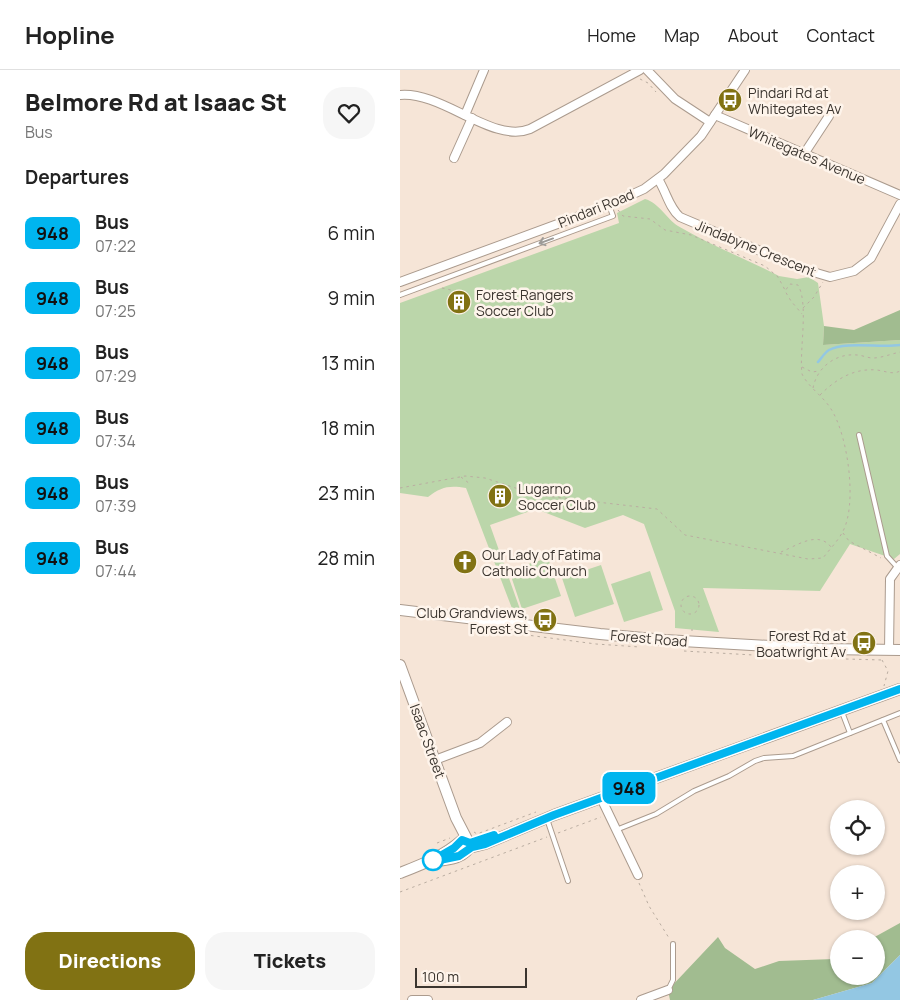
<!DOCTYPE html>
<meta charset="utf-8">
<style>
body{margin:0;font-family:Manrope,sans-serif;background:#f6f6f6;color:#222;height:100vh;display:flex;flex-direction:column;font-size:19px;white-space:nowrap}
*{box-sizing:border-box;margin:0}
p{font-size:16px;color:#767676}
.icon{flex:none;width:28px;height:28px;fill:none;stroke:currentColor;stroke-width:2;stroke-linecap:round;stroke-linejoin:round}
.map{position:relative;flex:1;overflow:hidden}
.panel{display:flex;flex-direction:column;background:#fff;width:400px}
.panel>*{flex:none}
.badge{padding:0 10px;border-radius:8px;font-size:18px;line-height:32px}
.fabs{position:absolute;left:430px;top:730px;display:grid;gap:10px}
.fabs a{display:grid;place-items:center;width:55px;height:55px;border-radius:50%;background:#fff;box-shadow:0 1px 4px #0004;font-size:25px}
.scale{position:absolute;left:15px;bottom:12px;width:112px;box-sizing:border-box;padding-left:5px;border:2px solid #3b352f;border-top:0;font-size:14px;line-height:18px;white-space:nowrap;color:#3b352f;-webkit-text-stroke:4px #fef4eb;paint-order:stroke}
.map>.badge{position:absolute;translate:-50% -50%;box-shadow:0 0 0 2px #fff}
h2{padding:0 25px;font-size:19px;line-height:45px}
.round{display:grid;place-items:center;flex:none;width:52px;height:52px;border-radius:20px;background:#f6f6f6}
.headline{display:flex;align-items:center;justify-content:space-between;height:85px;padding:0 25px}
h1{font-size:24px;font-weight:800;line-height:38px}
.primary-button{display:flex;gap:10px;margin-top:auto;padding:10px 25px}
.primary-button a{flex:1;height:58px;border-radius:20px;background:#817213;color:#fff;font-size:20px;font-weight:800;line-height:58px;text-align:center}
.primary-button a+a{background:#f6f6f6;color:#222}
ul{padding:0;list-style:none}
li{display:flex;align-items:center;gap:15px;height:65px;padding:0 25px}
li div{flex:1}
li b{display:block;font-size:19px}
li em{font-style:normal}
li .badge{min-width:55px;font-weight:700;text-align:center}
header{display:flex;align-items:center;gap:30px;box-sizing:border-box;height:70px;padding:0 25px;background:#fff;border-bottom:1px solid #e0e0e0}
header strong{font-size:24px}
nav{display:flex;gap:28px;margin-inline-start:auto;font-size:18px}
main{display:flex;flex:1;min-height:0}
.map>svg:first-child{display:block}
.green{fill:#bbd6aa}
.forest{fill:#a1bc90}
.water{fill:#93c7e3}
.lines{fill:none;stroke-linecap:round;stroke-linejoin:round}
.stream{stroke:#93c7e3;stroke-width:2.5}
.service-casing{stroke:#ab9b8e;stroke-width:6}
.minor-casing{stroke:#ab9b8e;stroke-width:10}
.tertiary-casing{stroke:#ab9b8e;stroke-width:12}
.path{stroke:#baada1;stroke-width:1;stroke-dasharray:2.5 4;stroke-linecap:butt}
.service{stroke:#fff;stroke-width:4}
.minor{stroke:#fff;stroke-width:8}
.tertiary{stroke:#fff;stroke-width:10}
.oneway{stroke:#9d9a97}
.line-casing{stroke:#fff;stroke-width:11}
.line{stroke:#00b5ef;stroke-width:8}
.stop-dot{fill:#fff;stroke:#00b5ef;stroke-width:2.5}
.labels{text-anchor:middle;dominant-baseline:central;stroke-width:5;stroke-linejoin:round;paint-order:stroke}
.poi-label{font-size:14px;fill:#3b352f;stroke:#fef4eb;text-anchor:start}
.street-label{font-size:14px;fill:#3b352f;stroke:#fef4eb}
</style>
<header>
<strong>Hopline</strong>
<nav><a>Home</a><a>Map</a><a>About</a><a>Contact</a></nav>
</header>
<main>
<section class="panel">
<div class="headline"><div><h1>Belmore Rd at Isaac St</h1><p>Bus</p></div><a class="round"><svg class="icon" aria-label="heart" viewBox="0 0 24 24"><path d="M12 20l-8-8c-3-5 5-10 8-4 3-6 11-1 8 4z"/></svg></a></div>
<h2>Departures</h2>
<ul>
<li><span class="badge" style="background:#00b5ef;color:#111">948</span><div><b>Bus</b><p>07:22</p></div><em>6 min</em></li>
<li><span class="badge" style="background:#00b5ef;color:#111">948</span><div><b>Bus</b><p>07:25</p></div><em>9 min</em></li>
<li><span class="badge" style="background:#00b5ef;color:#111">948</span><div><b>Bus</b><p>07:29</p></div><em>13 min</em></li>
<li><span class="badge" style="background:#00b5ef;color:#111">948</span><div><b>Bus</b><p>07:34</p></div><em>18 min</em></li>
<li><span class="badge" style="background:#00b5ef;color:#111">948</span><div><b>Bus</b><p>07:39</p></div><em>23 min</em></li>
<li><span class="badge" style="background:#00b5ef;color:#111">948</span><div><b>Bus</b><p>07:44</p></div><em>28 min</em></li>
</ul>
<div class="primary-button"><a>Directions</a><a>Tickets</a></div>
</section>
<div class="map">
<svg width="500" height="930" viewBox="0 0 500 930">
<rect width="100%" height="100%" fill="#f6e5d7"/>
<g class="green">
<path d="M245 129C259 133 266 148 278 156 310 175 346 189 379 206L397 209 409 207 418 213 424 256 423 275 500 270V484L494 489 450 474 420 521 303 518 319 562 275 558V541L244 454 223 445 185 458 136 439 90 455 121 542 113 541 66 418C49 415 41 417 28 427L0 423V233L219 153 217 143Z"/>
<path d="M148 488 161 526 122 539 109 500Z"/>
<path d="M201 495 214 534 175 547 162 508Z"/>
<path d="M250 501 263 540 224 552 211 514Z"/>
</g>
<g class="forest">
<path d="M500 240V270L423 275 424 256 454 260Z"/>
<path d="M500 853V885L472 913 413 930H270L268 920 318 867 325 878 355 899 379 891 434 889 439 886V906H476V869H471Z"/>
</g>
<path class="water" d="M500 885V930H413L472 913Z"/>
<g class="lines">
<path class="stream" d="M418 292C421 289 425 282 429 280 446 271 480 278 500 275"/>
<g class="service-casing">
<g id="service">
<path d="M0 225 213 146 209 135"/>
<path d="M459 365 487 486 497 497"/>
<path d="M442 642 450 663"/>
<path d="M483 650 500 690"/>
<path d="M147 749 168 811"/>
<path d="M216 760 256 744 294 721 329 706 355 691 364 688 393 686 500 643"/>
<path d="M268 920 273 910V874"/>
</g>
</g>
<g class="minor-casing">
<g id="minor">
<path d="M247 0 275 29 310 52"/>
<path d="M0 25C42 21 93 74 130 59L240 0"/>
<path d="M65 45 84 0"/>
<path d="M315 45 500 125"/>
<path d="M404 84 429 46"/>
<path d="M54 88 72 48"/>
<path d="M258 109C266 121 269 138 280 147L403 199 430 207 454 201 471 188 500 134"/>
<path d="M0 212 209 135 244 119 264 104 301 66 345 0"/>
<path d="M489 580 490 509 500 495"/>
<path d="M35 690 80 673 107 652"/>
<path d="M201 728 238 805"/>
<path d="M12 930H28"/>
<path d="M241 930 268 920"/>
</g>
</g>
<g class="tertiary-casing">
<g id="tertiary">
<path d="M0 540 200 564 265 570 422 579 500 580"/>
<path d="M0 595 56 748 70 775C66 790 42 790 29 792"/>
<path d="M69 778 85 774 154 745 500 619"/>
<path d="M0 803C23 794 44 786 62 770L68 771"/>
</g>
</g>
<g class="path">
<path d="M240 9 248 13 256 22"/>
<path d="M218 140 223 146 250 149 265 160 291 165 365 196 378 207 385 220"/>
<path d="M42 218 64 223"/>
<path d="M403 238 414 227 423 212"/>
<path d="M402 297 412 302 419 301"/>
<path d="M413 318C417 297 436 283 457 285 462 285 467 288 473 288 481 288 491 284 500 282"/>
<path d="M420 325C436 309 454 298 477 300 485 301 493 305 500 301"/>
<path d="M61 407 70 414"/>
<path d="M0 418 65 406 85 408 137 425 257 439 285 465 408 489 423 488C429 480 437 472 442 463 458 436 448 365 431 339 423 326 409 318 402 304 399 281 409 234 398 215L390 214 385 221 391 231 402 244"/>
<path d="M443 463 449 471 481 488"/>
<path d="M381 482C396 476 418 460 431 477"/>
<circle cx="290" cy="535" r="9"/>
<path d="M73 558 196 574 240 577"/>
<path d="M292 561V559"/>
<path d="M284 581 405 588"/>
<path d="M446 589 482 590"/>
<path d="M482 590 488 601 484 616"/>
<path d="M74 762 77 764 136 742"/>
<path d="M158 763 201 747"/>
<path d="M37 773 50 768"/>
<path d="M239 813 249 836 269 868"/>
<path d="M0 822 147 767"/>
</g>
<use href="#service" class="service"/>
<use href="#minor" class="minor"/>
<use href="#tertiary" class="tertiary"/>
</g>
<defs><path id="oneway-shaft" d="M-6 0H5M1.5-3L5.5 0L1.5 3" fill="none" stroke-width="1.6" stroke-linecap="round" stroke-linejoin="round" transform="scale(1.25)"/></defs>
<use class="oneway" href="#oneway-shaft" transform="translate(146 171) rotate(160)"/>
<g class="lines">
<g class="line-casing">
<path id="line" d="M94 765 70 773 62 770 54 778 30 792 59 786 72 777 85 774 154 745 500 619"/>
</g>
<use href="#line" class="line"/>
</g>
<defs>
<g id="bus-disc" transform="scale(1.25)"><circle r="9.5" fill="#817213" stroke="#fef4eb"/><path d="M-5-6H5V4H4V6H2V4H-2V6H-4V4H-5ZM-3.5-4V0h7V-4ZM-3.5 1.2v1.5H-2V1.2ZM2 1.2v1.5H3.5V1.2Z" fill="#fff"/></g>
<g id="building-disc" transform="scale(1.25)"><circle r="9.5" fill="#817213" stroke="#fef4eb"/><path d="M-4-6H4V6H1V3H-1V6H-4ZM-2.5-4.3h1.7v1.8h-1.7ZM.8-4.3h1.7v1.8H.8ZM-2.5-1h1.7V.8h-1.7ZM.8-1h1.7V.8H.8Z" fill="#fff"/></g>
<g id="church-disc" transform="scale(1.25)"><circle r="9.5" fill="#817213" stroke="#fef4eb"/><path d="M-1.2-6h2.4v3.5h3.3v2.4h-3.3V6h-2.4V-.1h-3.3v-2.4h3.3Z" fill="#fff"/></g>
</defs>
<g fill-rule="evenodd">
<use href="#bus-disc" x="330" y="30"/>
<use href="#building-disc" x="59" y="232"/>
<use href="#building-disc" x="100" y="426"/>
<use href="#church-disc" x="65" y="492"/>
<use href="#bus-disc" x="145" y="550"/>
<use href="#bus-disc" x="464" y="573"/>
</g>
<circle class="stop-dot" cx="33" cy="790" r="10"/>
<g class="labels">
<g class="poi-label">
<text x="348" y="22">Pindari Rd at<tspan x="348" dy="16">Whitegates Av</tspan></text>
<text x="76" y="224">Forest Rangers<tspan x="76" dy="16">Soccer Club</tspan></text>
<text x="118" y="418">Lugarno<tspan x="118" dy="16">Soccer Club</tspan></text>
<text x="82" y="484">Our Lady of Fatima<tspan x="82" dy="16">Catholic Church</tspan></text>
<text x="128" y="542" text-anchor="end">Club Grandviews,<tspan x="128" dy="16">Forest St</tspan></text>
<text x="446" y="565" text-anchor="end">Forest Rd at<tspan x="446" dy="16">Boatwright Av</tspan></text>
</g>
<g class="street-label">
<text transform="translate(407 85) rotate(23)">Whitegates Avenue</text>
<text transform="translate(196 138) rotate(-22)">Pindari Road</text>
<text transform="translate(356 178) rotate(22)">Jindabyne Crescent</text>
<text transform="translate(249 568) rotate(5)">Forest Road</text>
<text transform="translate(28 671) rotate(70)">Isaac Street</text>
</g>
</g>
</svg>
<div class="fabs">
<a><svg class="icon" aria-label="locate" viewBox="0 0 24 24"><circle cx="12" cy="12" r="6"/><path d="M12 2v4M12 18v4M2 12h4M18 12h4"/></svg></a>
<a>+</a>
<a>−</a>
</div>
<div class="scale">100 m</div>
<b class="badge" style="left:229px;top:718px;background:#00b5ef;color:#111">948</b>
</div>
</main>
